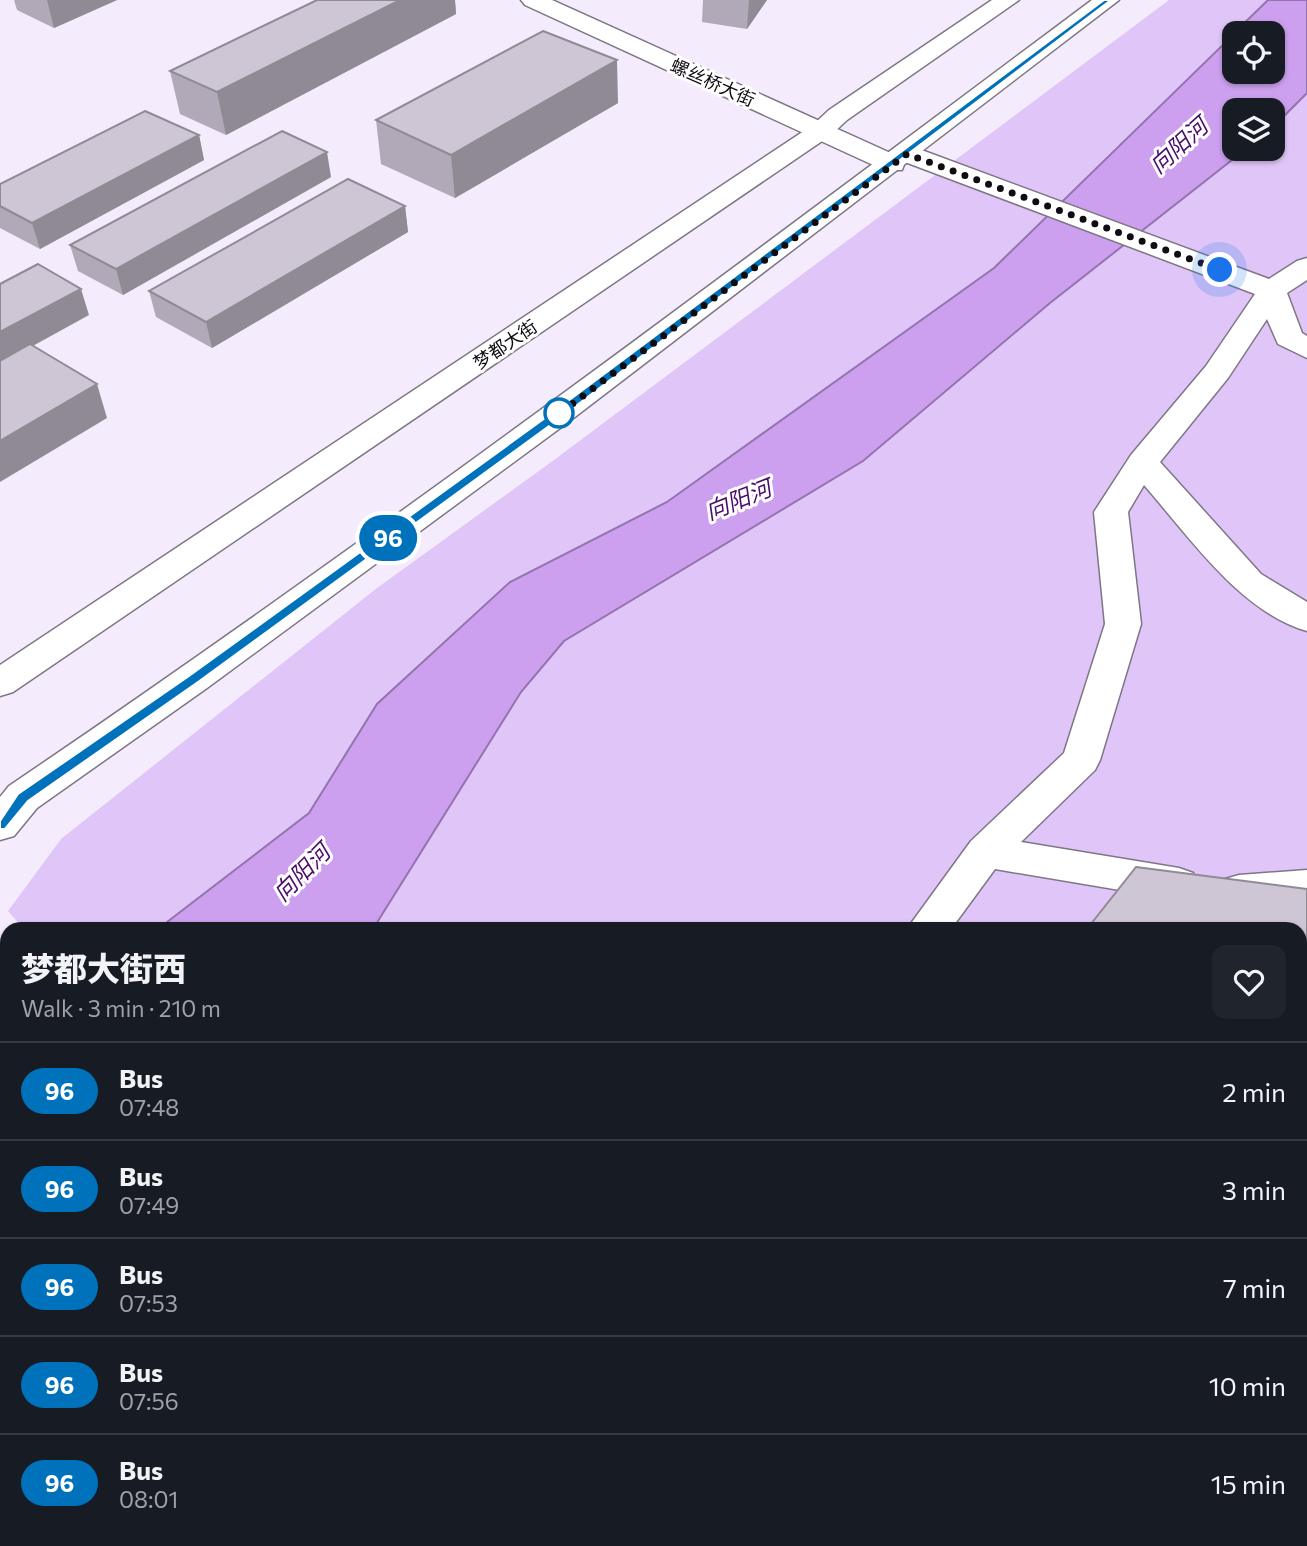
<!DOCTYPE html>
<meta charset="utf-8">
<style>
body{margin:0;font-family:Commissioner,"Noto Sans SC",sans-serif;background:#20242c;color:#f1f3f6;height:100vh;display:flex;flex-direction:column;font-size:26px;white-space:nowrap}
*{box-sizing:border-box;margin:0}
p{font-size:23px;color:#9ea1a6}
.icon{flex:none;width:38px;height:38px;fill:none;stroke:currentColor;stroke-width:2;stroke-linecap:round;stroke-linejoin:round}
.map{position:relative;flex:1;overflow:hidden}
.sheet{position:absolute;left:0px;top:922px;width:1307px;height:625px;display:flex;flex-direction:column;background:#171b24;border-radius:21px 21px 0 0;box-shadow:0 2px 5px #0004}
.sheet>*{flex:none}
.badge{padding:0 14px;border-radius:23px;font-size:24px;line-height:46px}
.buttons{position:absolute;left:1222px;top:21px;display:grid;gap:14px}
.buttons a{display:grid;place-items:center;width:63px;height:63px;border-radius:14px;background:#171b24;box-shadow:0 2px 5px #0004;font-size:35px}
.you{position:absolute;width:35px;height:35px;margin:-18px;border:5px solid #fff;border-radius:50%;background:#1a73e8;box-shadow:0 0 0 10px #1a73e833}
.map>.badge{position:absolute;translate:-50% -50%;box-shadow:0 0 0 4px #fff}
.round{display:grid;place-items:center;flex:none;width:74px;height:74px;border-radius:14px;background:#20242c}
.headline{display:flex;align-items:center;justify-content:space-between;height:119px;padding:0 21px}
h1{font-size:33px;font-weight:800;line-height:52px}
ul{padding:0;list-style:none}
li{display:flex;align-items:center;gap:21px;height:98px;padding:0 21px;border-top:2px solid #363941}
li div{flex:1}
li b{display:block;font-size:26px}
li em{font-style:normal}
li .badge{min-width:77px;font-weight:700;text-align:center}
.map>svg:first-child{display:block}
.green{fill:#e0c6f8;fill-rule:evenodd}
.water{fill:#cca0ef;stroke:#9374ad;stroke-width:2}
.lines{fill:none;stroke-linecap:round;stroke-linejoin:round}
.minor-casing{stroke:#7e7685;stroke-width:3}
.major-casing{stroke:#7e7685;stroke-width:3}
.highway-casing{stroke:#7e7685;stroke-width:3}
.minor{fill:#fff;fill-rule:evenodd}
.major{fill:#fff;fill-rule:evenodd}
.highway{fill:#fff;fill-rule:evenodd}
.wall{fill:#b1a9b7}
.shaded-wall{fill:#908a95}
.building{fill:#cec5d5;stroke:#908a95;stroke-width:2}
.line{fill:#0072bc;stroke:#fff;stroke-width:2}
.walk{stroke:#0f0c12;stroke-width:7;stroke-dasharray:0 12.6}
.stop-dot{fill:#fff;stroke:#0072bc;stroke-width:3.5}
.labels{text-anchor:middle;dominant-baseline:central;stroke-width:6;stroke-linejoin:round;paint-order:stroke}
.far-street-label{font-size:18px;fill:#0f0c12;stroke:#fff}
.water-label{font-size:23px;font-style:italic;fill:#4a0d6b;stroke:#fff}
</style>
<div class="map">
<svg width="1307" height="1546" viewBox="0 0 1307 1546">
<rect width="100%" height="100%" fill="#f4ecfc"/>
<path class="green" d="M1169 0H1307V1546H970L958 1540H1300V929H24L8 911 61 839 377 588 554 460ZM1234 33H1272V72H1234ZM1234 110H1272V149H1234Z"/>
<g class="water">
<path d="M1268 0H1307V93L1272 128V110H1234V149H1246L1050 303 863 461 564 641 521 692 373 929H158L309 813 377 704 510 582 667 502 994 268 1234 34V72H1272V33H1234Z"/>
<path d="M7 1048V1294L0 1299V1053Z"/>
</g>
<g class="lines">
<g class="minor-casing">
<g id="minor">
<path d="M521 0H552L895 155 898 148H916L1269 279 1297 261 1307 258V280L1287 293 1302 333 1307 336V358L1278 344 1267 319 1228 378 1160 462 1261 574 1307 602V631C1240 612 1188 535 1144 485L1128 512 1141 624 1100 760 1095 770 1021 842 1179 868 1193 873 1199 884 1193 895 1179 900 995 869 951 929H907L971 841 1064 753 1105 624 1094 512 1131 455 1206 366 1255 294 905 162 902 170H884L525 5Z"/>
<path d="M1307 870V902L1239 907 1225 903 1219 891 1225 879 1239 875Z"/>
<path d="M1300 1194 1307 1196V1240L1300 1238Z"/>
</g>
</g>
<g class="major-casing">
<g id="major">
<path d="M992 0H1019L847 120 831 135 13 692 0 696V665L813 125 829 110Z"/>
<path d="M1092 0H1119L567 423 207 688 37 808 14 836 0 840V797L9 786C378 536 735 267 1092 0Z"/>
</g>
</g>
<g class="highway-casing">
<g id="highway">
<path d="M0 1096 7 1098V1140L0 1138Z"/>
<path d="M0 1237 7 1240V1288L0 1285Z"/>
<path d="M0 1413 7 1416V1470L0 1467Z"/>
<path d="M128 1540H188L191 1546H131Z"/>
<path d="M422 1540H483L486 1546H425Z"/>
<path d="M1002 1540H1069L1072 1546H1005Z"/>
</g>
</g>
<use href="#minor" class="minor"/>
<use href="#major" class="major"/>
<use href="#highway" class="highway"/>
</g>
<g class="wall">
<path d="M14 0H117L54 28 17 10Z"/>
<path d="M317 0H455L456 14 226 135 180 114 170 71Z"/>
<path d="M703 0H767L747 29 702 22Z"/>
<path d="M618 103 455 198 381 164 376 120Z"/>
<path d="M199 135 204 160 40 249 0 228V184Z"/>
<path d="M331 177 123 295 78 271 70 245Z"/>
<path d="M405 206 408 232 212 348 156 317 149 291Z"/>
<path d="M1307 889V1089L1300 1088V929Z"/>
</g>
<g class="shaded-wall">
<path d="M47 0H117L54 28Z"/>
<path d="M400 0H455L456 14 226 135 217 92Z"/>
<path d="M749 0H767L747 29Z"/>
<path d="M617 60 618 103 455 198 451 155Z"/>
<path d="M199 135 204 160 40 249 32 223Z"/>
<path d="M327 152 331 177 123 295 116 269Z"/>
<path d="M405 206 408 232 212 348 206 322Z"/>
<path d="M81 289 89 315 0 364V332Z"/>
<path d="M97 384 107 418 0 482V441Z"/>
</g>
<g class="building">
<path d="M317 0H400L217 92 170 71Z"/>
<path d="M543 31 617 60 451 155 376 120Z"/>
<path d="M145 111 199 135 32 223 0 206V184Z"/>
<path d="M282 131 327 152 116 269 70 245Z"/>
<path d="M348 179 405 206 206 322 149 291Z"/>
<path d="M38 264 81 289 0 332V284Z"/>
<path d="M30 344 97 384 0 441V361Z"/>
<path d="M1136 867 1307 889V1055L1300 1054V929H1087Z"/>
</g>
<path class="line" d="M1104 0H1111L560 418 198 682 28 801 5 829H0V821L18 794 189 676 552 413Z"/>
<g class="lines">
<path class="walk" d="M559 413 556 416 907 154 1220 270"/>
</g>
<circle class="stop-dot" cx="559" cy="413" r="14"/>
<g class="labels">
<g class="far-street-label">
<text transform="translate(713 82) rotate(24)">螺丝桥大街</text>
<text transform="translate(505 344) rotate(-34)">梦都大街</text>
</g>
<g class="water-label">
<text transform="translate(1178 145) rotate(-42)">向阳河</text>
<text transform="translate(738 499) rotate(-22)">向阳河</text>
<text transform="translate(301 872) rotate(-45)">向阳河</text>
</g>
</g>
</svg>
<div class="buttons">
<a><svg class="icon" aria-label="locate" viewBox="0 0 24 24"><circle cx="12" cy="12" r="6"/><path d="M12 2v4M12 18v4M2 12h4M18 12h4"/></svg></a>
<a><svg class="icon" aria-label="layers" viewBox="0 0 24 24"><path d="M12 4l9 5-9 5-9-5zM3 14l9 5 9-5"/></svg></a>
</div>
<div class="you" style="left:1220px;top:270px"></div>
<b class="badge" style="left:388px;top:538px;background:#0072bc;color:#fff">96</b>
<section class="sheet">
<div class="headline"><div><h1>梦都大街西</h1><p>Walk · 3 min · 210 m</p></div><a class="round"><svg class="icon" aria-label="heart" viewBox="0 0 24 24"><path d="M12 20l-8-8c-3-5 5-10 8-4 3-6 11-1 8 4z"/></svg></a></div>
<ul>
<li><span class="badge" style="background:#0072bc;color:#fff">96</span><div><b>Bus</b><p>07:48</p></div><em>2 min</em></li>
<li><span class="badge" style="background:#0072bc;color:#fff">96</span><div><b>Bus</b><p>07:49</p></div><em>3 min</em></li>
<li><span class="badge" style="background:#0072bc;color:#fff">96</span><div><b>Bus</b><p>07:53</p></div><em>7 min</em></li>
<li><span class="badge" style="background:#0072bc;color:#fff">96</span><div><b>Bus</b><p>07:56</p></div><em>10 min</em></li>
<li><span class="badge" style="background:#0072bc;color:#fff">96</span><div><b>Bus</b><p>08:01</p></div><em>15 min</em></li>
</ul>
</section>
</div>
